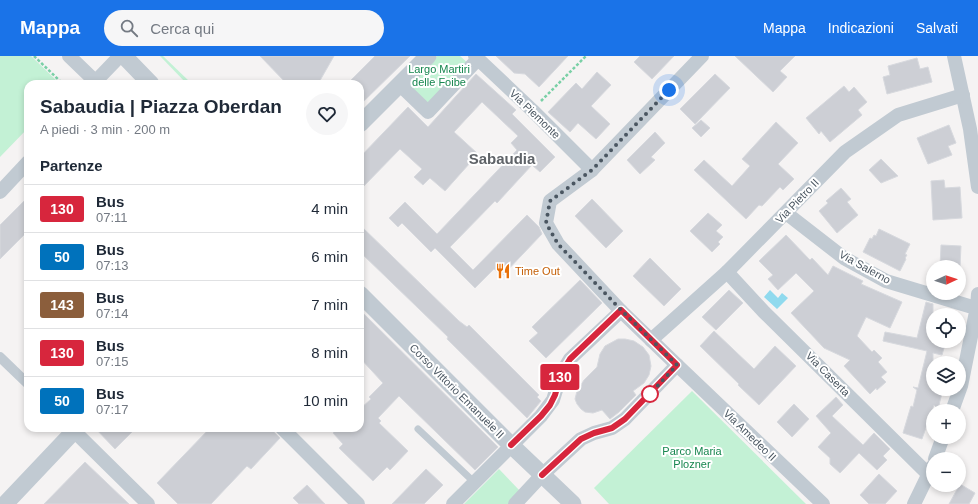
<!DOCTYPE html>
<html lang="it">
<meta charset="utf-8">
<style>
body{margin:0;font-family:Arial,sans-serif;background:#f6f6f7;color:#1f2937;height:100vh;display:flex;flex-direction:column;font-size:15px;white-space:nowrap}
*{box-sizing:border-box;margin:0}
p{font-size:13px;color:#747a83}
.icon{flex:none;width:22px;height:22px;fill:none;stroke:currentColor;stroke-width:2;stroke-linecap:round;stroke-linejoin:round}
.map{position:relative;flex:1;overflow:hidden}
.details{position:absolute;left:24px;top:24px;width:340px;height:352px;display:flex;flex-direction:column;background:#fff;border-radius:12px;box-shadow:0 2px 6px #0003}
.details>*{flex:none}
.badge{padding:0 8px;border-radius:3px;font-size:14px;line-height:26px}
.needle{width:26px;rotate:87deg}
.fabs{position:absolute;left:926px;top:204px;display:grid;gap:8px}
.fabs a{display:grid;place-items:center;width:40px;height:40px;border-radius:50%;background:#fff;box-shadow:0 2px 6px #0003;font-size:20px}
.you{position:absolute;width:20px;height:20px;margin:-10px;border:3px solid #fff;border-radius:50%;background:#1a73e8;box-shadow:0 0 0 6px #1a73e833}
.map>.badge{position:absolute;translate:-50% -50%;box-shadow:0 0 0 2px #fff}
h2{padding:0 16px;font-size:15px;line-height:36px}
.round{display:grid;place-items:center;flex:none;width:42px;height:42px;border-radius:21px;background:#f6f6f7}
.overview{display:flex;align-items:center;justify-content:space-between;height:68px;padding:0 16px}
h1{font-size:19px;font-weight:700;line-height:30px}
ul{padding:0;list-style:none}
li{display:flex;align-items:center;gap:12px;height:48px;padding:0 16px;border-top:1px solid #e0e1e3}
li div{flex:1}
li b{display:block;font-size:15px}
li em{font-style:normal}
li .badge{min-width:44px;font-weight:700;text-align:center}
header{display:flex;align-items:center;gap:24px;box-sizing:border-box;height:56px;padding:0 20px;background:#1a73e8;color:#fff}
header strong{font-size:19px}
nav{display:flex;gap:22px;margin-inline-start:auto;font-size:14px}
.search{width:280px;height:36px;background:#f6f6f7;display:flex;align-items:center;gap:10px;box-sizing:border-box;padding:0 14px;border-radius:22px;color:#747a83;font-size:15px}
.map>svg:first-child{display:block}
.green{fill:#c3f1d5}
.water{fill:#90daee}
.building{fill:#cdcfd5;stroke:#d7d9de}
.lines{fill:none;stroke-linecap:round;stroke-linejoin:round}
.path{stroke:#7ad0a6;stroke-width:2.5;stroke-dasharray:3 2;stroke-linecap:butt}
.service{stroke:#c1cad2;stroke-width:7}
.pedestrian{stroke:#c1cad2;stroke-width:10}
.minor{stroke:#c1cad2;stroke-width:14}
.tertiary{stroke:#c1cad2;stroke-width:17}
.line-casing{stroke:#fff;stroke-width:9}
.line{stroke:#d7263d;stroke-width:6}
.walk{stroke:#4a5661;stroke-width:4;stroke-dasharray:0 7.2}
.stop-dot{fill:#fff;stroke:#d7263d;stroke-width:2}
.labels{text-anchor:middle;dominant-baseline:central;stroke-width:4;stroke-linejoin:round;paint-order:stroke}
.park-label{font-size:11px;fill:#17864f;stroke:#fff}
.street-label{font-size:11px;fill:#4a5661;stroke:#fff}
.food-label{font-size:11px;fill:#c56008;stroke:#fff;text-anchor:start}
.district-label{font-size:15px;font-weight:bold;fill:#5f6368;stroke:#fff}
</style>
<header>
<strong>Mappa</strong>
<div class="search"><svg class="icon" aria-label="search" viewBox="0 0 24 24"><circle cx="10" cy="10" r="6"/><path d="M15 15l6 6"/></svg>Cerca qui</div>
<nav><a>Mappa</a><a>Indicazioni</a><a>Salvati</a></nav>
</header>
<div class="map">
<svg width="978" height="448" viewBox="0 0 978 448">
<rect width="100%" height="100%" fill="#f5f3f3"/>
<g class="green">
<path d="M0 0H31L60 28H28V72L0 101Z"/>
<path d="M160 0H163L190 26 188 28H187Z"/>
<path d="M437 0H460L470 9 431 50 409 29Z"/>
<path d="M692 335 806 448H609L594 432Z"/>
<path d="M499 413 521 436 509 448H464Z"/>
</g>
<path class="water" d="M770 234 778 242 782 237 788 242 777 253 764 241Z"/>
<g class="building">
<path d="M260 0H334L318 28H287Z"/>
<path d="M375 0H410L360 49V28H347Z"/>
<path d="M496 0H568L539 31 525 18 514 17Z"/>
<path d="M640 0H674L652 23 634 6Z"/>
<path d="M735 0H795L780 15 787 21 773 36Z"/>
<path d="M917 2 920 13 928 11 932 26 887 38 883 21 890 19 888 10Z"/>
<path d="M597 16 611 29 591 50 610 68 596 83 578 67 570 76 548 56 576 27 582 33Z"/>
<path d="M476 18 516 54 512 58 555 101 540 116 532 109 497 147 495 145 450 191 473 214 527 159 539 171 542 178 502 220 494 213 475 232 435 192 431 196 402 167 398 171 389 162 405 146 437 178 517 94 511 87 518 80 482 46 454 76 478 98 445 135 430 122 423 129 414 121 422 113 400 93 360 134V101L408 51 428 71Z"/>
<path d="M715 18 730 32 695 68 680 53Z"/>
<path d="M844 30 849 36 854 31 867 46 858 54 862 59 830 86 821 75 819 78 806 62Z"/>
<path d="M701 64 710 72 701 81 692 72Z"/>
<path d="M776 66 798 87 778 108 794 123 783 134 780 131 762 150 759 149 746 163 694 114 704 104 732 130 750 110 742 103Z"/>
<path d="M949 69 956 87 948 90 952 99 928 108 917 82Z"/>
<path d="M655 76 665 87 651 101 655 104 640 118 627 104Z"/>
<path d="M881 103 898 120 881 127 869 114Z"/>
<path d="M944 124 945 132 960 131 962 162 933 164 931 125Z"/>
<path d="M841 132 851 143 847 146 858 159 837 177 819 155 828 147 826 145Z"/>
<path d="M28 141V175L0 203V169Z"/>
<path d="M592 143 623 175 606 192 575 160Z"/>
<path d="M708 157 722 169 716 175 723 181 718 186 720 188 712 196 690 175Z"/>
<path d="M360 169 459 265 467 271 469 269 539 339 537 341 541 345 527 362 447 283 448 281 360 196Z"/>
<path d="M879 173 910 188 905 198 907 199 905 202 906 203 900 215 863 196 870 182 872 183 874 179 876 180Z"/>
<path d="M786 179 810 204 812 202 828 219 833 210 863 225 861 228 902 246 890 272 866 261 857 280 872 296 874 294 882 302 878 306 887 316 881 321 886 326 877 334 876 332 870 338 844 310 850 304 824 292 791 257 814 235 796 217 778 234 768 223 773 219 759 205Z"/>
<path d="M941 189 961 190 960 211H940Z"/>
<path d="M650 202 681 233 664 250 633 220Z"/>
<path d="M580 224 602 247 546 302 529 285 538 277 532 271Z"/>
<path d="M729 234 743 247 716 274 702 261Z"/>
<path d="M926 246 933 248V285H946L942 299 933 297V333H939V337H942L938 353 934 349 922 383 903 377 911 350 913 351 917 334 913 331 918 332 927 295 883 285 885 276 917 282Z"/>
<path d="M360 254 498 391 475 414 399 340 378 362 381 365 379 367 408 395 390 414 387 411 373 425 339 392 343 388 333 377 338 372H360V353L371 343 369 341 383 327 360 302Z"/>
<path d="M714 275 754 313 775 290 796 310 759 349 738 329 739 328 700 290Z"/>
<path d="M618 283H625L634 285 643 291 649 299 651 310 649 319 644 327 633 335 636 339 619 356 610 363 602 354 593 357 585 356 581 353 577 348 575 343 577 335 584 324 597 311 600 298 605 290Z"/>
<path d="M836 341 843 349 832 360 863 389 874 377 890 393 883 400 887 404 877 414 859 397 840 417 830 408V402L818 391 831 377 816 360Z"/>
<path d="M794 348 809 363 792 381 777 366Z"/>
<path d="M95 372H136L115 393Z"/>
<path d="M210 372H270L280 382 251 413 247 410 211 448H178L157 427Z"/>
<path d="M85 406 129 448H44Z"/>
<path d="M426 413 443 429 424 448H392Z"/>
<path d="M879 418 897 435 885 448H869L860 439Z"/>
<path d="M960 428 975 437 969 448H949Z"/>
<path d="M307 429 325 448H299L293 442Z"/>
</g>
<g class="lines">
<g class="path">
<path d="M34 0 63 28"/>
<path d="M541 45 586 0"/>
</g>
<path class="service" d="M418 373 474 426"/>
<path class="pedestrian" d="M0 301 28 328"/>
<g class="minor">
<path d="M69 0 95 25"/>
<path d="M954 0 970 73 978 131"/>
<path d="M478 3 532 54 592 114"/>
<path d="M93 28 120 0"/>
<path d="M399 28 428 56 478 3 475 0"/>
<path d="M0 136 28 106"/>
<path d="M786 157 844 202 886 225 969 250 977 251"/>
<path d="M727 216 764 256 929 419"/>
<path d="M621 255 558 188 546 167 550 145 592 114 702 0"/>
<path d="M651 284 727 216 845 96 898 59 963 39"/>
<path d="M677 309 823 448"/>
<path d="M952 355 961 330 977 251 978 238"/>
<path d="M282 372 358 448"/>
<path d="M74 375 148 448"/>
<path d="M935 403 943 381"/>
<path d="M453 448 541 360 553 344 561 318 570 303 621 255 677 309 625 363 612 372 594 377 581 383 542 419 515 448"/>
<path d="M914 448 932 411"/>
</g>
<g class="tertiary">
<path d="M124 0 151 28"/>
<path d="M360 68 428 0"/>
<path d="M360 238 511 389 573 448"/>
<path d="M5 448 77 372"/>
</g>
</g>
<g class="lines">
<g class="line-casing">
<path id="line" d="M511 389 541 360 550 349 555 339 561 318 570 303 621 254 677 309 625 363 612 372 594 377 581 383 542 419"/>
</g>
<use href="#line" class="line"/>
<path class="walk" d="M650 338 649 339 677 309 621 254 558 188 546 167 550 145 592 114 669 34"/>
</g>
<defs>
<g id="restaurant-bare" transform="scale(1.2)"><path d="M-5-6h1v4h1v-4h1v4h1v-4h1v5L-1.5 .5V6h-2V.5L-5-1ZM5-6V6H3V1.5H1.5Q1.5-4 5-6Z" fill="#e8710a" stroke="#fff" stroke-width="2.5" paint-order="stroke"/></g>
</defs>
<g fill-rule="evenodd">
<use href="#restaurant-bare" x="503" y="215"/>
</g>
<circle class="stop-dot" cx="650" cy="338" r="8"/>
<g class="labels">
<g class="park-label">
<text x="439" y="13">Largo Martiri<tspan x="439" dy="13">delle Foibe</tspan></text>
<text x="692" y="395">Parco Maria<tspan x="692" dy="13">Plozner</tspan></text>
</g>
<g class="street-label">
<text transform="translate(535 58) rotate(44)">Via Piemonte</text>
<text transform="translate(797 145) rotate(-46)">Via Pietro II</text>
<text transform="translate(865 211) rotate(29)">Via Salerno</text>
<text transform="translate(828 318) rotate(45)">Via Caserta</text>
<text transform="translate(457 335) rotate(45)">Corso Vittorio Emanuele II</text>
<text transform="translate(750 379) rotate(44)">Via Amedeo II</text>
</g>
<g class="food-label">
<text x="515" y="215">Time Out</text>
</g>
<g class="district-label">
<text x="502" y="102">Sabaudia</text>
</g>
</g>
</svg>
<div class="fabs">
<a><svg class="needle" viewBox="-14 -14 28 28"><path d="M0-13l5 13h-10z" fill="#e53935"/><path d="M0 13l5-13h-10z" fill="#747a83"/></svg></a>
<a><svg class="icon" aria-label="locate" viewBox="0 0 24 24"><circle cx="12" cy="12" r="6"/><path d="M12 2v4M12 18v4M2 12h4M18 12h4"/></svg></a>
<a><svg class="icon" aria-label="layers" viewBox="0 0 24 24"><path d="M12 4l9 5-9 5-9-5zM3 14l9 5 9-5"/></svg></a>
<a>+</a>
<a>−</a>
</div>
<div class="you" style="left:669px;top:34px"></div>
<b class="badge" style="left:560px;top:321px;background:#d7263d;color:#fff">130</b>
<section class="details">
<div class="overview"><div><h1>Sabaudia | Piazza Oberdan</h1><p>A piedi · 3 min · 200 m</p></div><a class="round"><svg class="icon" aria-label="heart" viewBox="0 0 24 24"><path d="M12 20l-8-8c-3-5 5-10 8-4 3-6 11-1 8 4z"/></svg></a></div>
<h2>Partenze</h2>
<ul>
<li><span class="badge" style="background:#d7263d;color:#fff">130</span><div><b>Bus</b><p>07:11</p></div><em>4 min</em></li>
<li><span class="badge" style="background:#0072bc;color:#fff">50</span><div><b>Bus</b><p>07:13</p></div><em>6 min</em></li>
<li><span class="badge" style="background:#8b5e3c;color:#fff">143</span><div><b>Bus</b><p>07:14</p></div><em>7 min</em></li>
<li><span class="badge" style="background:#d7263d;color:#fff">130</span><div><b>Bus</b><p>07:15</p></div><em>8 min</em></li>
<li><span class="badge" style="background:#0072bc;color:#fff">50</span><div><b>Bus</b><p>07:17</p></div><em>10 min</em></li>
</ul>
</section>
</div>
